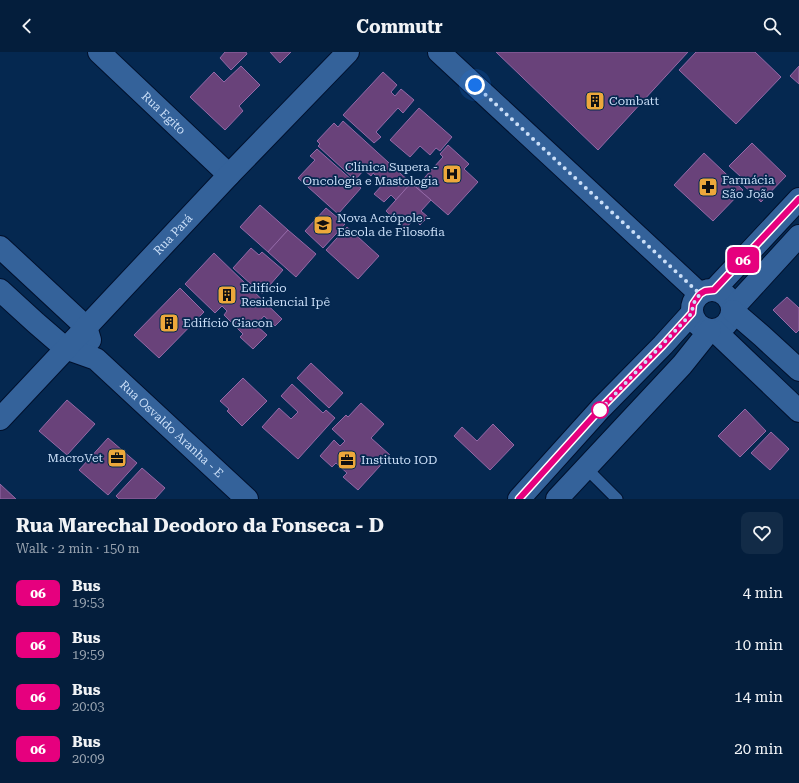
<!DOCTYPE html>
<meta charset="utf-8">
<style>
body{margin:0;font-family:"Roboto Serif",serif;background:#122b47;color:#f1f3f6;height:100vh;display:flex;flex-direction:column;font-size:15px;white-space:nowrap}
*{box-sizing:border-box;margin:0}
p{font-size:13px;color:#97a2af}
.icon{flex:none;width:22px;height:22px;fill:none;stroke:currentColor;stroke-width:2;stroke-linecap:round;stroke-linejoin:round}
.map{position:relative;height:447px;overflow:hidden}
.details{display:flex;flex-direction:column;background:#041e3c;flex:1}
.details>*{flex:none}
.badge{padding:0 8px;border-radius:6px;font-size:14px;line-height:26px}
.you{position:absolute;width:20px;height:20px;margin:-10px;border:3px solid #fff;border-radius:50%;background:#1a73e8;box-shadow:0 0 0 6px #1a73e833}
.map>.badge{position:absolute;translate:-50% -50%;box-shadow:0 0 0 2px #fff}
.round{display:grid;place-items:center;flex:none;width:42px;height:42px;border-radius:8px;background:#122b47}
.summary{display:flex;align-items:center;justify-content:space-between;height:68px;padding:0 16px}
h1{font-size:19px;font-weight:700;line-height:30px}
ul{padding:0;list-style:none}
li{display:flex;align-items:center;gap:12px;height:52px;padding:0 16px}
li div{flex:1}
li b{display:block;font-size:15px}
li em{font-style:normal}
li .badge{min-width:44px;font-weight:700;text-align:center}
header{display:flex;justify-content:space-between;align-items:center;height:52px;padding:0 16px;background:#041e3c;font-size:18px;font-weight:700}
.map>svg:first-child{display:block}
.building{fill:#69427a;stroke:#9469a7}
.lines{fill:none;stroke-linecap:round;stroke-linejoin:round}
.lane-casing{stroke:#00102c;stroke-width:13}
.street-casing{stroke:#00102c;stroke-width:24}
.secondary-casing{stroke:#00102c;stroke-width:24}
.lane{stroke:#34629a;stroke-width:11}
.street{stroke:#34629a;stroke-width:22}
.secondary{stroke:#34629a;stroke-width:22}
.line-casing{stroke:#fff;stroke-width:9}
.line{stroke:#e6007e;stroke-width:6}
.walk{stroke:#cbdff8;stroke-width:4;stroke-dasharray:0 7.2}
.stop-dot{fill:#fff;stroke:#e6007e;stroke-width:2}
.labels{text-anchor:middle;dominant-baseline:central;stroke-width:3.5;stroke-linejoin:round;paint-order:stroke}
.poi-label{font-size:12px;fill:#cbdff8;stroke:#052850;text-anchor:start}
.street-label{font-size:12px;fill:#cbdff8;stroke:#052850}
</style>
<header><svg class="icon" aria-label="back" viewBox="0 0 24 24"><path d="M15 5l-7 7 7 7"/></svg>Commutr<svg class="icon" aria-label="search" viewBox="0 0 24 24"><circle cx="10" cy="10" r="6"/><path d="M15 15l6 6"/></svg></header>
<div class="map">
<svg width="799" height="447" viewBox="0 0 799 447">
<rect width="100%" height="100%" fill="#052850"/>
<g class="building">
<path d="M225 0H246L247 2 231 18 220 6Z"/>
<path d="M270 0H291L280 11Z"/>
<path d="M496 0H688L598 98Z"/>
<path d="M696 0H755L781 25 736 72 679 18Z"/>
<path d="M241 14 260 33 239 54 243 59 225 78 190 45 214 20 224 30Z"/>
<path d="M799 14V32L790 24Z"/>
<path d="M383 20 397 33 391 40 395 44 401 37 414 48 403 61 398 56 376 80 381 85 374 91 343 63Z"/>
<path d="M419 56 452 85 440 99 436 96 430 103 420 94 410 105 390 88Z"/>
<path d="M343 69 411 131 396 148 391 143 384 150 374 142 384 131 373 121 371 124 364 118 355 128 318 94 320 92 317 89 334 71 338 75Z"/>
<path d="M752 91 786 124 761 150 738 128 741 125 729 114Z"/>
<path d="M448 93 469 112 464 117 478 130 448 163 416 135 443 105 440 102Z"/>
<path d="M317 97 361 136 338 162 298 126 315 108 310 104Z"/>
<path d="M704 101 743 138 713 169 674 133Z"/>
<path d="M411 131 431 148 421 159 428 165 420 173 414 167 405 177 386 159Z"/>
<path d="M260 153 288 178 268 200 240 175Z"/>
<path d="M326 156 345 172 323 196 305 179Z"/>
<path d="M347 175 379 204 358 227 326 198Z"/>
<path d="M288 178 316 202 296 225 268 200Z"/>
<path d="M251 196 259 203 262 200 283 218 262 242 233 216Z"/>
<path d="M214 201 282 267 275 274 264 264 256 273 267 283 253 297 240 285 243 282 224 263 227 259 222 254 215 261 185 232Z"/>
<path d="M180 236 204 260 159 306 134 283Z"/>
<path d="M787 245 799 256V278L796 281 773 258Z"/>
<path d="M311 311 343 341 329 356 297 326Z"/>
<path d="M243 326 267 349 242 374 227 359 229 357 220 349Z"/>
<path d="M292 332 323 361 326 358 335 366 298 407 262 375 279 356 291 367 298 360 281 344Z"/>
<path d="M67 348 95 372 67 403 39 379Z"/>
<path d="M361 351 384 372 371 386 390 403 358 438 343 425 347 421 336 411 332 415 320 404 334 388 340 394 345 389 332 377 346 363 348 365Z"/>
<path d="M745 357 766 379 740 405 718 384Z"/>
<path d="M493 372 514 393 490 418 454 384 462 375 477 389Z"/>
<path d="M771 380 789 397 770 418 751 401Z"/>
<path d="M108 386 137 411 108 443 79 418Z"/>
<path d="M142 416 165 436 155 447H119L116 444Z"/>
<path d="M0 432 16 447H0Z"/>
</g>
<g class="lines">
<g class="lane-casing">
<path id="lane" d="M586 416 617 447"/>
</g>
<g class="street-casing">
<g id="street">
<path id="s1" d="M99 0 229 123"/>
<path d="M0 195 86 275 90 288"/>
<path id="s2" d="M0 238 36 271 65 296 96 307 247 447"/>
<path id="s3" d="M0 367 229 123 348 0"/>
</g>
</g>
<g class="secondary-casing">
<g id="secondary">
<path d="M439 0 700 242"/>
<path d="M714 238 799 147"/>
<circle cx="712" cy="258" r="20"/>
<path d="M733 256 799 184"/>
<path d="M733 259 762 284 799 318"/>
<path d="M714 278 799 359"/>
<path d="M519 447 601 356 663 293 692 261"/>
<path d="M557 447 682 313 710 278"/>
</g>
</g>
<use href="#lane" class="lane"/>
<use href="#street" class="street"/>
<use href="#secondary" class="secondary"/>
</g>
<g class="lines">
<g class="line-casing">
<path id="line" d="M519 447 601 356 663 293 692 261 693 252 700 242 705 239 714 238 799 147"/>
</g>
<use href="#line" class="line"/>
<path class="walk" d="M475 33 700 242 693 252 692 261 600 358"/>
</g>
<defs>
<g id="building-square" transform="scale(1)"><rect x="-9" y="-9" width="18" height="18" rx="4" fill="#eda83b" stroke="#052850"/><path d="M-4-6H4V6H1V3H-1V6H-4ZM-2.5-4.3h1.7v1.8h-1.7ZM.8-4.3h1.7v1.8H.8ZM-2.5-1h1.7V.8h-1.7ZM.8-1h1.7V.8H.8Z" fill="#111"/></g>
<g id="hospital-square" transform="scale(1)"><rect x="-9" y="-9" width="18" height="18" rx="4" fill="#eda83b" stroke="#052850"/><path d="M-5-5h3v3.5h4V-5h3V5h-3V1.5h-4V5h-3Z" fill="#111"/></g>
<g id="pharmacy-square" transform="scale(1)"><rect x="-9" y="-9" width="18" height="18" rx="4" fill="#eda83b" stroke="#052850"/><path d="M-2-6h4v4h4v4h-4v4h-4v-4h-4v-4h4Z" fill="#111"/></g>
<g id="school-square" transform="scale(1)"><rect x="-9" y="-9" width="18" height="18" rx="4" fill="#eda83b" stroke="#052850"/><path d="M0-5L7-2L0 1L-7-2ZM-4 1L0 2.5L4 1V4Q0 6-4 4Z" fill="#111"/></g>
<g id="office-square" transform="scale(1)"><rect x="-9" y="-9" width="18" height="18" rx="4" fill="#eda83b" stroke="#052850"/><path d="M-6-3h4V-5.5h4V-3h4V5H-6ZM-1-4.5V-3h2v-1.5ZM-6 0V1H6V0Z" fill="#111"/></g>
</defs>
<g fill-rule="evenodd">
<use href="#building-square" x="595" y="49"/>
<use href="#hospital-square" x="452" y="122"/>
<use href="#pharmacy-square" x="708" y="135"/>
<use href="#school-square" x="323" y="173"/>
<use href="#building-square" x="227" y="243"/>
<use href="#building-square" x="169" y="271"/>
<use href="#office-square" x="117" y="406"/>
<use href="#office-square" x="347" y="408"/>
</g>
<circle class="stop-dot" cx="600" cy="358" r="8"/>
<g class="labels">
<g class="poi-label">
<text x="609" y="49">Combatt</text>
<text x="438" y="115" text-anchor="end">Clínica Supera -<tspan x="438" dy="14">Oncologia e Mastologia</tspan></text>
<text x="722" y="128">Farmácia<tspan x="722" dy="14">São João</tspan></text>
<text x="337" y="166">Nova Acrópole -<tspan x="337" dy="14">Escola de Filosofia</tspan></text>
<text x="241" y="236">Edifício<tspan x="241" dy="14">Residencial Ipê</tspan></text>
<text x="183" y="271">Edifício Giacon</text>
<text x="103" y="406" text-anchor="end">MacroVet</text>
<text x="361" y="408">Instituto IOD</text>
</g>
<g class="street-label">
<text stroke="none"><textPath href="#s1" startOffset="89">Rua Egito</textPath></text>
<text stroke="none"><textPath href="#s3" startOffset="253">Rua Pará</textPath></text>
<text stroke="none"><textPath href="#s2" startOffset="223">Rua Osvaldo Aranha - E</textPath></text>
</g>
</g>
</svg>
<div class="you" style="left:475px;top:33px"></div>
<b class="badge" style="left:743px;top:208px;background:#e6007e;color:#fff">06</b>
</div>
<section class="details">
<div class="summary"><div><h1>Rua Marechal Deodoro da Fonseca - D</h1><p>Walk · 2 min · 150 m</p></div><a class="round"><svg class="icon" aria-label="heart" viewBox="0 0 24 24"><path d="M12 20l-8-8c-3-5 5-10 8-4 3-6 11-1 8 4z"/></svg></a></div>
<ul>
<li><span class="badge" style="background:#e6007e;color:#fff">06</span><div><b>Bus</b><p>19:53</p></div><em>4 min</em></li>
<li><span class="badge" style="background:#e6007e;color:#fff">06</span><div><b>Bus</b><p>19:59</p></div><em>10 min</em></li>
<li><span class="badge" style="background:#e6007e;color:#fff">06</span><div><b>Bus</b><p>20:03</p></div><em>14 min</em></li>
<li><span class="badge" style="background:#e6007e;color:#fff">06</span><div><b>Bus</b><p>20:09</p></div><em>20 min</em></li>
</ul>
</section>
